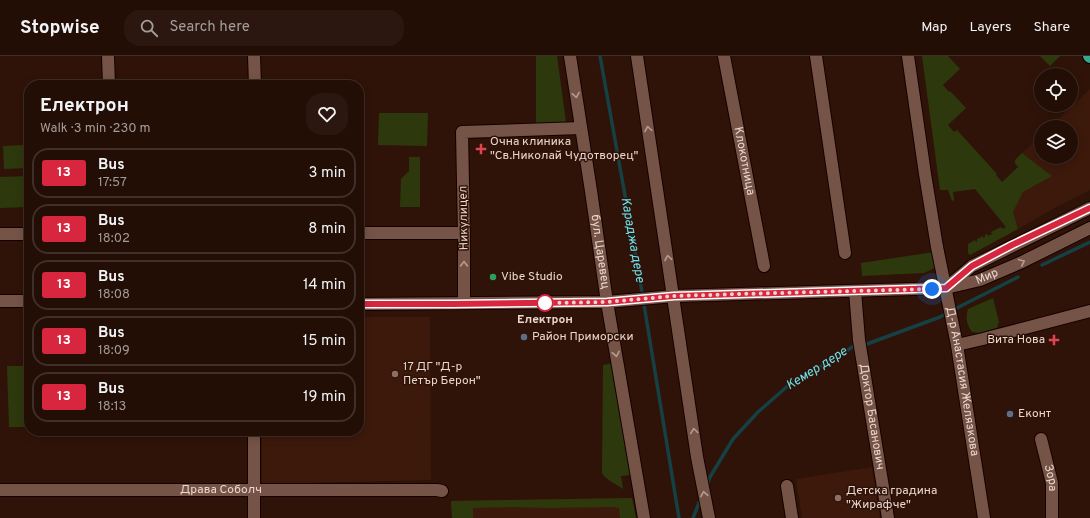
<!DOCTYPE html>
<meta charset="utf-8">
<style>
body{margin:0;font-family:Overpass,sans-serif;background:#2b1710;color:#f1f3f6;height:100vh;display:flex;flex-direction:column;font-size:15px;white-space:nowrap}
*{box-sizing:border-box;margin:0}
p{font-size:13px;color:#a39c9b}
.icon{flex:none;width:22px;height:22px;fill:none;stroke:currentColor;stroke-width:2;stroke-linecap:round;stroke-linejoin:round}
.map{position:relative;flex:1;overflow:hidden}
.sheet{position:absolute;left:24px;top:24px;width:340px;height:356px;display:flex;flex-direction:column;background:#230e06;border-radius:16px;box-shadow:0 2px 10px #0003,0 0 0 1px #402e28}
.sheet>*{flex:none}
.badge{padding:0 8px;border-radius:3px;font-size:14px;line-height:26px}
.buttons{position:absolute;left:1034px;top:12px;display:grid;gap:8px}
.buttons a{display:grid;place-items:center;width:44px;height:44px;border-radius:50%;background:#230e06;box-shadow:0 2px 10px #0003,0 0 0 1px #402e28;font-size:20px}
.you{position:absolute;width:20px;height:20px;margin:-10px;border:3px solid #fff;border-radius:50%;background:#1a73e8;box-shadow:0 0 0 6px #1a73e833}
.map>.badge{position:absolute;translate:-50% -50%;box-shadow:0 0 0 2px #fff}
.round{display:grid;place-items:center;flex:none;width:42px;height:42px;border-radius:16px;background:#2b1710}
.headline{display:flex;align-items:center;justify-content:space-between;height:68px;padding:0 16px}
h1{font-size:19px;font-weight:700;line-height:30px}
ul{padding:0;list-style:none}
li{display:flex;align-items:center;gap:12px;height:50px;margin:0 8px 6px;padding:0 8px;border:2px solid #402e28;border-radius:16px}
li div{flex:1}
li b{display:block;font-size:15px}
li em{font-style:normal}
li .badge{min-width:44px;font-weight:700;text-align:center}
header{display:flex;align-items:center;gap:24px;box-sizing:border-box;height:56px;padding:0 20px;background:#230e06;border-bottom:1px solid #402e28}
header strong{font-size:19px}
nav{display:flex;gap:22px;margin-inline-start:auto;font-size:14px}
.search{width:280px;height:36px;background:#2b1710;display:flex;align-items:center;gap:10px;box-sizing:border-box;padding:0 14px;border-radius:16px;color:#a39c9b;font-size:15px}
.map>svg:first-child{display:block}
.built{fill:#3c190b}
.green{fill:#2d390c}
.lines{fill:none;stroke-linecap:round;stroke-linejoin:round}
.stream{stroke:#154044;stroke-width:3.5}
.minor-casing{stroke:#150100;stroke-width:14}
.highway-casing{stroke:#150100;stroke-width:14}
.minor{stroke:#755447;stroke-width:12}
.highway{stroke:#33aa8f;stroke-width:12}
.oneway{stroke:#b59c91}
.line-casing{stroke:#fff;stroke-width:9}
.line{stroke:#d7263d;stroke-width:6}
.walk{stroke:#ead6ce;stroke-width:4;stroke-dasharray:0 7.2}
.health-dot{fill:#e0444e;stroke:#2f1308;stroke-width:1.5}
.leisure-dot{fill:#2e9e5b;stroke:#2f1308;stroke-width:1.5}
.stop-dot{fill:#fff;stroke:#d7263d;stroke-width:2}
.service-dot{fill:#5c6f8a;stroke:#2f1308;stroke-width:1.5}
.education-dot{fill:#8d6e63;stroke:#2f1308;stroke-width:1.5}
.labels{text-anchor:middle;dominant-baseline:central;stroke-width:3;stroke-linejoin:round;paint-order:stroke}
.poi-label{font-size:12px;fill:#ead6ce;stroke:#2f1308;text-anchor:start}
.street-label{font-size:12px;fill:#ead6ce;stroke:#2f1308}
.stop-label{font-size:12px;font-weight:bold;fill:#ead6ce;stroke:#2f1308}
.water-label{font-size:13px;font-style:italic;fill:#6be3ef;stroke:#2f1308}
</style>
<header>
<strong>Stopwise</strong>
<div class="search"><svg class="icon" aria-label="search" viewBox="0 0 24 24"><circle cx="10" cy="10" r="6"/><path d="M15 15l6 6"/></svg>Search here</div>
<nav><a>Map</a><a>Layers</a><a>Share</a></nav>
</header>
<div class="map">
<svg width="1090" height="462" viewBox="0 0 1090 462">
<rect width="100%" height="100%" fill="#2f1308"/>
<g class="built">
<path d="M1090 33V134L1053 153 1018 173 1013 156 1023 136 1051 120 1022 97 1041 79V101H1071V71H1050Z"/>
<path d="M359 261H430L431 424 262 428V375H359Z"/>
<path d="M872 411 880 462H802L796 423Z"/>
<path d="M632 442 636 462H452L451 445Z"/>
</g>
<g class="green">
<path d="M536 0H557L567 73 536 74Z"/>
<path d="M922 0H948L960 13 943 29 949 36 950 35 966 52 948 69 954 76 957 74 997 118 996 119 1002 126 1018 111 1015 107V104L1022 97 1052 120 1023 136 1013 156 1018 173 970 199 968 197V188L975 184 976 186 977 185V183L983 180V182L985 181V179L987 178 988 180 992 178 991 176 1001 171 1002 173 1006 171 975 133 953 136 954 144 952 145 948 134H940Z"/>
<path d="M1040 0H1060L1050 10Z"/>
<path d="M379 57H428L427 90 378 89Z"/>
<path d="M25 89V96H29V112L4 113 3 90Z"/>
<path d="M409 101H420V151H400L401 123 409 115Z"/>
<path d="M29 120V151L0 152V121Z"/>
<path d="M934 196 937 211 924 217 862 220 861 207Z"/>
<path d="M993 242 999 266 997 272 979 277 972 276C967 269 965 262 968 253Z"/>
<path d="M617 306 636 411 630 419 621 420 623 433C616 428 606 424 602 417L603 309Z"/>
<path d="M7 310H29V371H9Z"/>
<path d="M632 442 636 462H620L619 452 613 451 548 452 510 451 473 452V462H452L451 445Z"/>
</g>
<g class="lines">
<g class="stream">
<path d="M600 0 638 212 679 462"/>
<path d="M1042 209 1090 186"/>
<path d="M953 254 1018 221"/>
<path d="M707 429 710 421 733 383 758 356 790 328 829 306 854 290 867 288 940 261 947 257"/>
<path d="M693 462 701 442"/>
</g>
<g class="minor-casing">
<g id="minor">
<path d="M108 0 109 29"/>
<path d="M254 0 255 29"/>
<path id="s1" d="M570 0 591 135 607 246 644 462"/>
<path d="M637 0 697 401 709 462"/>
<path id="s2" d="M724 0 764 210"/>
<path d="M816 0 845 197"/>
<path id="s3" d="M908 0 925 118 937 191 957 289 984 462"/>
<path d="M359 177H464"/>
<path d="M0 178H29"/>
<path d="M948 230 972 210 1090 152"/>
<path id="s4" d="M855 235 859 284 888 462"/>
<path d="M0 245H29"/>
<path d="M464 247V177L462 76 581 72"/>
<path id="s5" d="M359 248 607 246 674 240 946 232 980 224 1022 206 1090 172"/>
<path d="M957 289 983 283 1090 255"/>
<path d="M254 375V462"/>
<path id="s6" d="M1041 383 1052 427V462"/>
<path d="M787 430 792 462"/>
<path id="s7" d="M0 434H437L442 435"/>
</g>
</g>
<g class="highway-casing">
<path id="highway" d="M1089 0 1090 1"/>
</g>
<use href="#minor" class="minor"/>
<use href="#highway" class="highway"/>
</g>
<defs><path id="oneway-chevron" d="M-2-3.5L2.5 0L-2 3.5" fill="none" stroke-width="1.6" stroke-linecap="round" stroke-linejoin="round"/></defs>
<g class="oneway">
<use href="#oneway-chevron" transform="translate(576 39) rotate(81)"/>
<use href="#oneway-chevron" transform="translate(648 73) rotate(-99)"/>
<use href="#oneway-chevron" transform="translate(668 202) rotate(-99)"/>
<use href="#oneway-chevron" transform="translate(1022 206) rotate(-25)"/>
<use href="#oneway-chevron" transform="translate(464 208) rotate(-90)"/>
<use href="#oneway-chevron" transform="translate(616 298) rotate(80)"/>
<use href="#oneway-chevron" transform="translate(694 375) rotate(-98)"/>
<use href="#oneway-chevron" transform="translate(704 438) rotate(-100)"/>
</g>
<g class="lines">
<g class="line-casing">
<path id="line" d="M359 248H453L607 246 674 240 946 232 972 210 1012 189 1090 152"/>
</g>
<use href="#line" class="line"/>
<path class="walk" d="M545 247 607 246 674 240 741 238 932 233"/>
</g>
<g class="health-dot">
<path d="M479 87h4v4h4v4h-4v4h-4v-4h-4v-4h4z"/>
<path d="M1052 278h4v4h4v4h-4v4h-4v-4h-4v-4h4z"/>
</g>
<circle class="leisure-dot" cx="493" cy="221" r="4"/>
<circle class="stop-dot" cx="545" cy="247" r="8"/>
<g class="service-dot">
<circle cx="524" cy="281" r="4"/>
<circle cx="1010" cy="358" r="4"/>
</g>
<g class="education-dot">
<circle cx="395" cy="318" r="4"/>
<circle cx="838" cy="442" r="4"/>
</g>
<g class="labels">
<g class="poi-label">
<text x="490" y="86">Очна клиника<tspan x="490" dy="14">"Св.Николай Чудотворец"</tspan></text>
<text x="501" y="221">Vibe Studio</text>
<text x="532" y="281">Район Приморски</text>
<text x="1045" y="284" text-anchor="end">Вита Нова</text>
<text x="403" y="311">17 ДГ "Д-р<tspan x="403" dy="14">Петър Берон"</tspan></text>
<text x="1018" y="358">Еконт</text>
<text x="846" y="435">Детска градина<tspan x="846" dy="14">"Жирафче"</tspan></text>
</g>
<g class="street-label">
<text stroke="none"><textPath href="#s2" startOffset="107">Клокотница</textPath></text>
<text transform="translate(464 162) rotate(-91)">Никулицел</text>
<text stroke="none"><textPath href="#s1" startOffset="198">бул. Царевец</textPath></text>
<text stroke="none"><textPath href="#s5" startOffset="630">Мир</textPath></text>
<text stroke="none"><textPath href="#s3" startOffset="330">Д-р Анастасия Желязкова</textPath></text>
<text stroke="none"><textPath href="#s4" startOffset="127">Доктор Басанович</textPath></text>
<text stroke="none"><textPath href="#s6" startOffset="40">Зора</textPath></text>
<text stroke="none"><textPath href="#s7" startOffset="221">Драва Соболч</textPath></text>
</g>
<g class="stop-label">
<text x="545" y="264">Електрон</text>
</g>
<g class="water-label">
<text transform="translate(632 184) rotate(80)">Караджа дере</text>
<text transform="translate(817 313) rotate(-32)">Кемер дере</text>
</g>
</g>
</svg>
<div class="buttons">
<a><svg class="icon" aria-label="locate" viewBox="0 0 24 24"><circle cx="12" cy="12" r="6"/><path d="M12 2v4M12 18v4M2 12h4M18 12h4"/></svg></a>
<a><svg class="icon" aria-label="layers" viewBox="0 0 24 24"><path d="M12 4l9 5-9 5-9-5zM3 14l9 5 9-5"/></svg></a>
</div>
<div class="you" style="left:932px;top:233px"></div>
<section class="sheet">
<div class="headline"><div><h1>Електрон</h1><p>Walk · 3 min · 230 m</p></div><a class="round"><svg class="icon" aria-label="heart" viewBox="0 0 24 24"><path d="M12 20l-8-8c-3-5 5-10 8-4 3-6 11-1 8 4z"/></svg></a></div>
<ul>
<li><span class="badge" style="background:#d7263d;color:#fff">13</span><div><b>Bus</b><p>17:57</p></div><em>3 min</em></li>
<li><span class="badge" style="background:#d7263d;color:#fff">13</span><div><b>Bus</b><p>18:02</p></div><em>8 min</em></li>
<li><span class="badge" style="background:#d7263d;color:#fff">13</span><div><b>Bus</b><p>18:08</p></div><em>14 min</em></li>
<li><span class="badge" style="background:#d7263d;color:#fff">13</span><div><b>Bus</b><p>18:09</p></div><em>15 min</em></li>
<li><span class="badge" style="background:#d7263d;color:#fff">13</span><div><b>Bus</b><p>18:13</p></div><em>19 min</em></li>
</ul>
</section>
</div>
